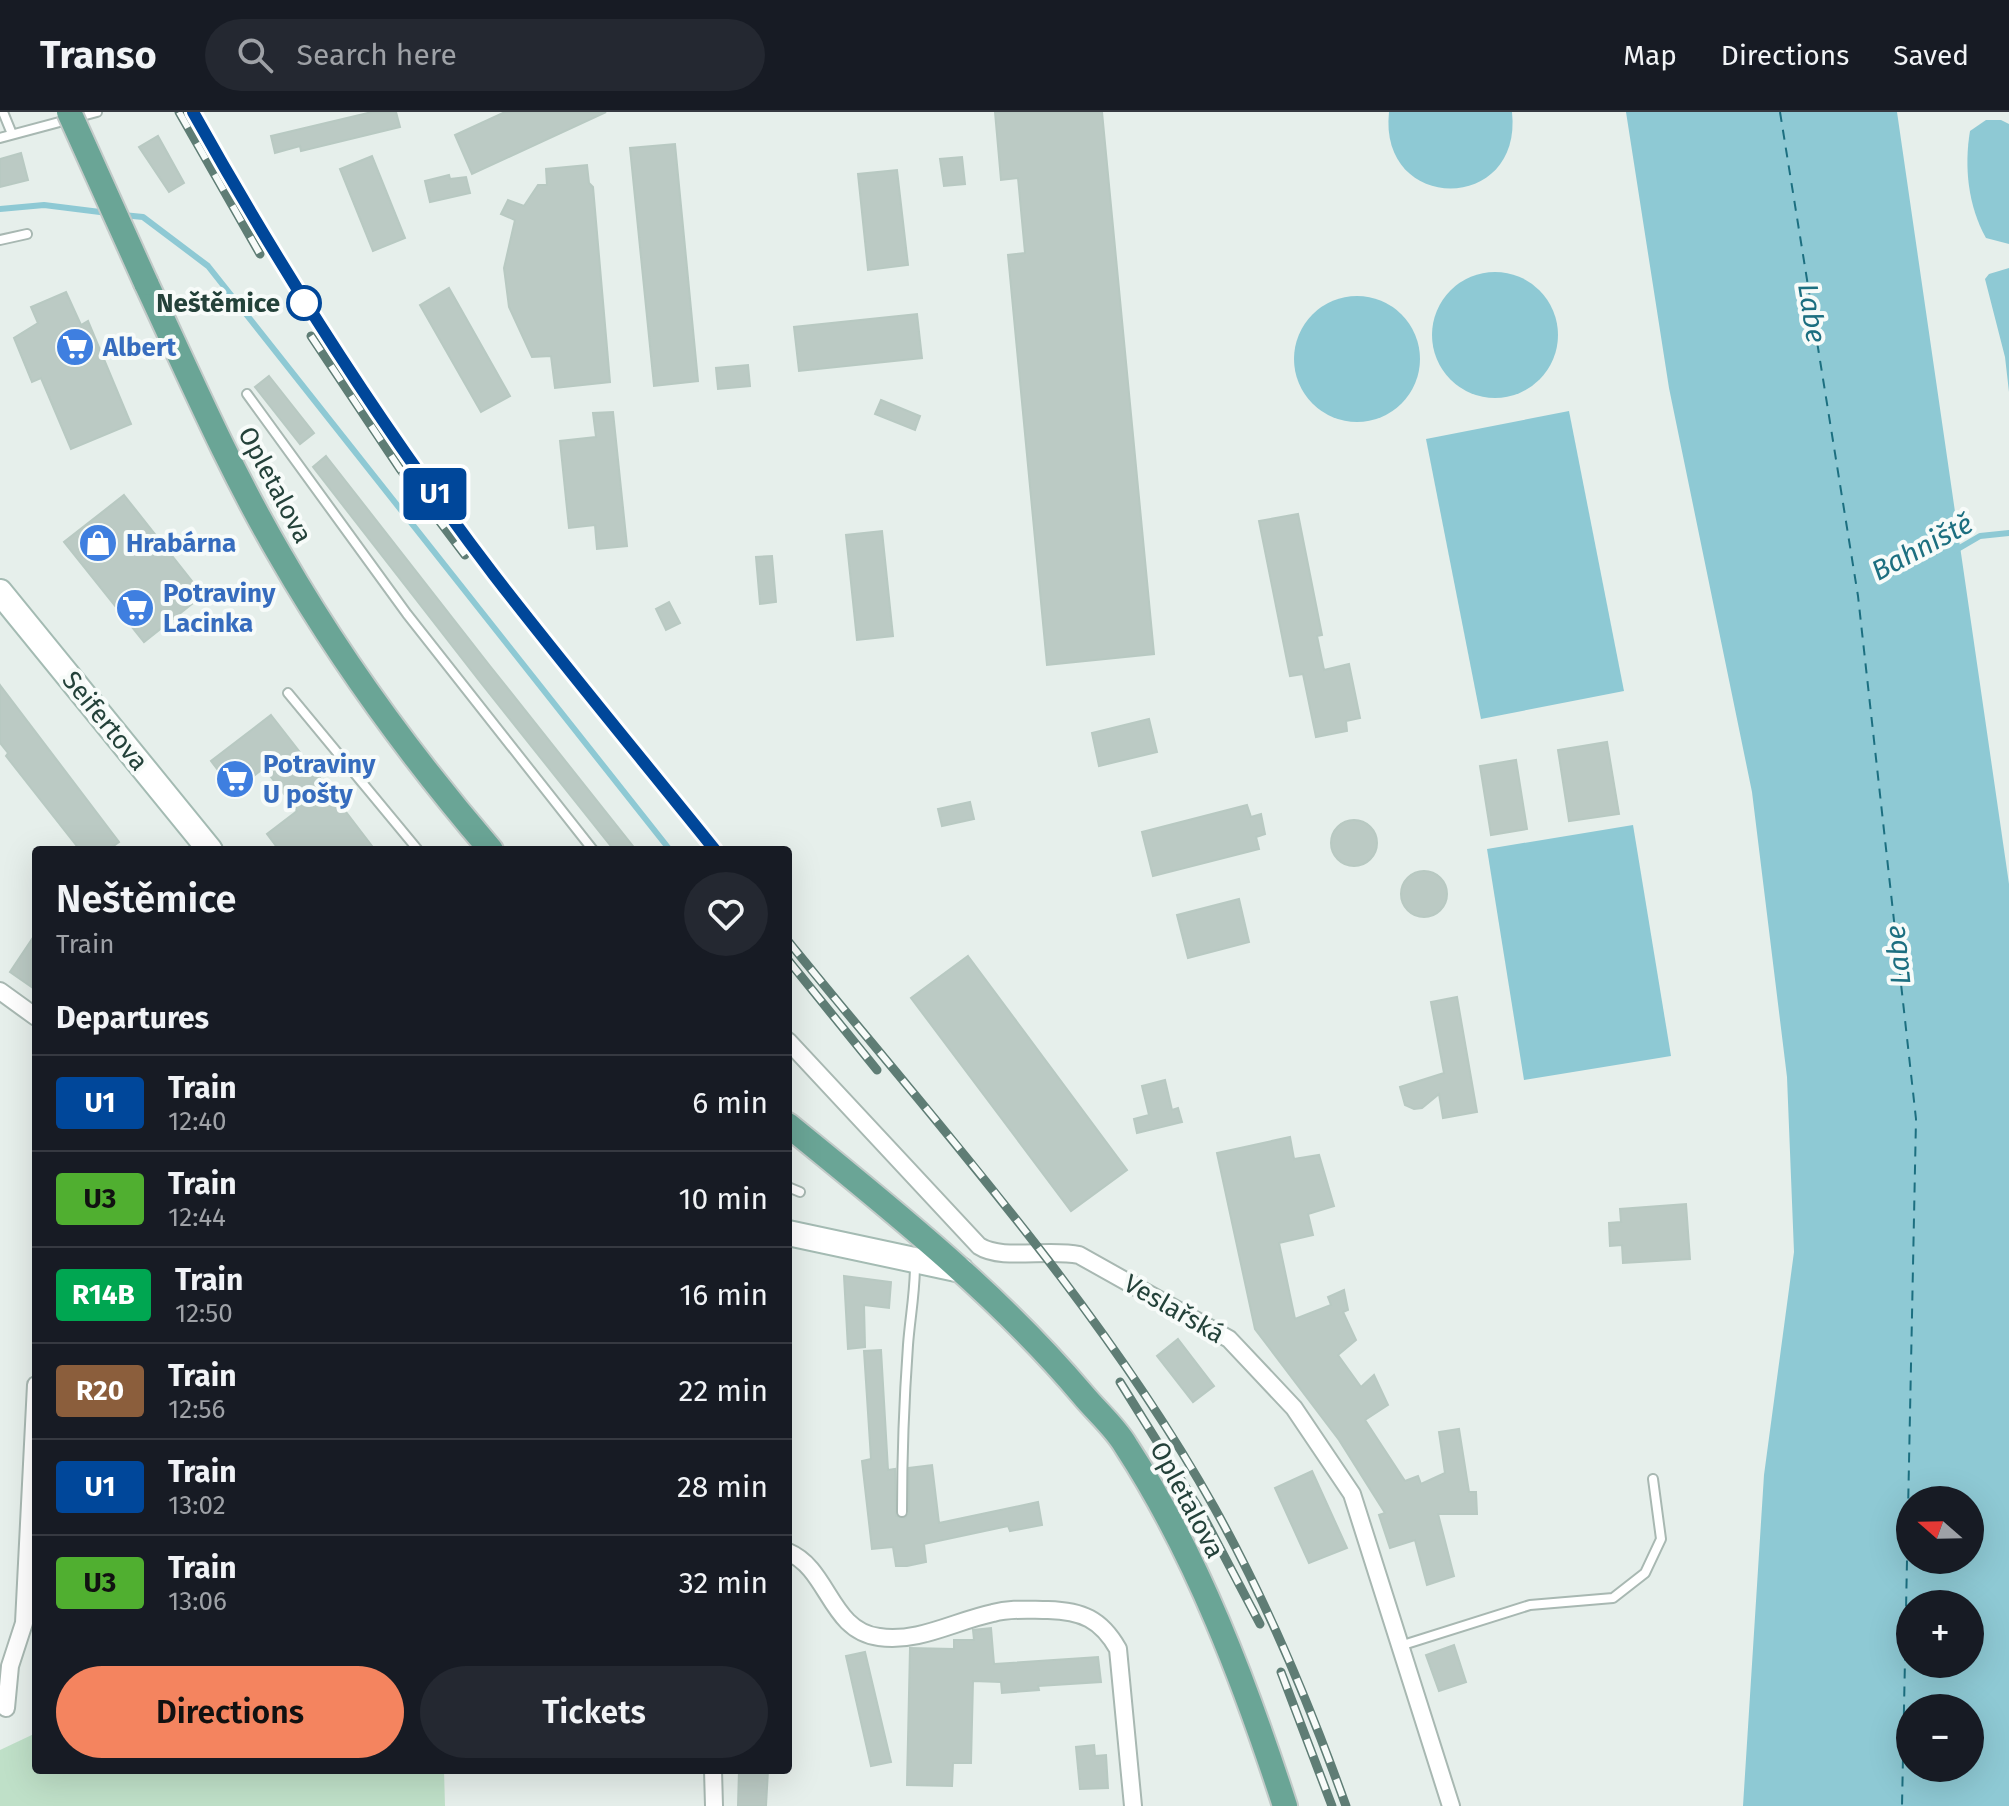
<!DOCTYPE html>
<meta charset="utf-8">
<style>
body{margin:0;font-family:"Fira Sans",sans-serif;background:#242831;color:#f1f3f6;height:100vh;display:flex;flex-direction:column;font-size:30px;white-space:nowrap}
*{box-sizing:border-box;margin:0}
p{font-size:26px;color:#9ea1a6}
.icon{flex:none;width:44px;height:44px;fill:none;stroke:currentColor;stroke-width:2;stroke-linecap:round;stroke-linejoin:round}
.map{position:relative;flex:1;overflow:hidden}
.side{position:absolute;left:32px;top:734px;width:760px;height:928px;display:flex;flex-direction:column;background:#171b24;border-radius:8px;box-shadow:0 8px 32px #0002}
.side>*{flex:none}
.badge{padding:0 16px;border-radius:6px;font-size:28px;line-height:52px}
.needle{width:52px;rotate:290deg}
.controls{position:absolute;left:1896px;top:1374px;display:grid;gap:16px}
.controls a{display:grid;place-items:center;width:88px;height:88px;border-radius:50%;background:#171b24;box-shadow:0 8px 32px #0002;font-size:40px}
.map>.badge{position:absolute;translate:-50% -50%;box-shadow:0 0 0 4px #fff}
h2{padding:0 24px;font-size:30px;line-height:72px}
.round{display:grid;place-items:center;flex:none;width:84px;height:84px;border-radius:42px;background:#242831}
.headline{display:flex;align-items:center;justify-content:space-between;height:136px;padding:0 24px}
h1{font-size:38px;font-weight:600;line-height:60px}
.action{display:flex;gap:16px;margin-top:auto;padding:16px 24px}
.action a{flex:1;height:92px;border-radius:48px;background:#f4845f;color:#111;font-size:32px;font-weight:600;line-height:92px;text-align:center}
.action a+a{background:#242831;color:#f1f3f6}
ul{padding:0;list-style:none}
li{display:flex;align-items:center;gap:24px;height:96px;padding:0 24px;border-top:2px solid #363941}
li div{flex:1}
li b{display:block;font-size:30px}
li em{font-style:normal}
li .badge{min-width:88px;font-weight:700;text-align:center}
header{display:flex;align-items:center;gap:48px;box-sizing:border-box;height:112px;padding:0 40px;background:#171b24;border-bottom:2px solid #363941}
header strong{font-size:38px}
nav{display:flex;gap:44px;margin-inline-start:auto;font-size:28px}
.search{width:560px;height:72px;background:#242831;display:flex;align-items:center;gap:20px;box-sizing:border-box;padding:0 28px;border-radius:44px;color:#9ea1a6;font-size:30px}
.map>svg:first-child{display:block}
.green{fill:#bfe0c8}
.water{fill:#8ec9d4;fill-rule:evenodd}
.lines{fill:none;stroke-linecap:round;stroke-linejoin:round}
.stream{stroke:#8ec9d4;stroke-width:6}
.ferry{stroke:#1c6f80;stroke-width:2;stroke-dasharray:10 8;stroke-linecap:butt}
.building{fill:#bbcac4;stroke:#b8c9c2;stroke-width:2}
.lane-casing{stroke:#a8b8b2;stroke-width:12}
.street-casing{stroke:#a8b8b2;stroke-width:20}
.secondary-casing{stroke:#a4bbb3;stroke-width:28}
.primary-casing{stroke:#c2cac8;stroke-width:28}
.lane{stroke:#fff;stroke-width:8}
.street{stroke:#fff;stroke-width:16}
.secondary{stroke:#fff;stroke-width:24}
.primary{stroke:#6aa596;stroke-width:24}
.rail-casing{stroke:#5f7d75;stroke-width:9}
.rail{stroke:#f7fbf9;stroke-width:6;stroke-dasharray:18;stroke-linecap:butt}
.primary-bridge-casing{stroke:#c2cac8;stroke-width:28;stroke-linecap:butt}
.primary-bridge{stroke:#6aa596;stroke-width:24}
.line-casing{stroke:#fff;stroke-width:18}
.line{stroke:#00479a;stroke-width:12}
.stop-dot{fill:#fff;stroke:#00479a;stroke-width:4}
.labels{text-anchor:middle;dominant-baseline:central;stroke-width:8;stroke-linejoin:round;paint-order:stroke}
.stop-label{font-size:26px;font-weight:bold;fill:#24423a;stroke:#f7fbf9;text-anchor:end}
.shop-label{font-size:26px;font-weight:bold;fill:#366cbe;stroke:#f7fbf9;text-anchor:start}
.street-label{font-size:26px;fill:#24423a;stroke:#f7fbf9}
.water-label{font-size:28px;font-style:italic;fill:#1c6f80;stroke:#f7fbf9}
</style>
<header>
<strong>Transo</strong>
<div class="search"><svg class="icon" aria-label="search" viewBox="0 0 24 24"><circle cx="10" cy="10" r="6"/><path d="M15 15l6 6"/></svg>Search here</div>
<nav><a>Map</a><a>Directions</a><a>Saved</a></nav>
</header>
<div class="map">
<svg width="2009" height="1694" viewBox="0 0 2009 1694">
<rect width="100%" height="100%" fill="#e6efeb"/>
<path class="green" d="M36 1621V1658H444L445 1694H0V1638Z"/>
<g class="water">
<path d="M1389 0H1512C1523 102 1378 102 1389 0Z"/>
<path d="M1626 0H1897L2009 772V1694H1743L1764 1363 1794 1140 1787 965 1752 680 1669 276ZM1910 1388H1970V1448H1910ZM1910 1492H1970V1552H1910ZM1910 1596H1970V1656H1910Z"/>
<path d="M1986 8H2001L2009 12V132L1986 126C1968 94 1964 55 1970 19Z"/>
<path d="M2009 156V280L2005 245 1985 167 1989 162Z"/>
<circle cx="1495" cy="223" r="63"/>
<circle cx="1357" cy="247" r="63"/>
<path d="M1569 299 1624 579 1481 607 1426 327Z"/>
<path d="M1633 713 1671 944 1524 968 1487 737Z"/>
</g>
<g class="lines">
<g class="stream">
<path d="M0 97 44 93 108 101"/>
<path d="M123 103 143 105 208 154 670 738"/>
<path d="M1956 438 1980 424 2009 421"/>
</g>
<path class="ferry" d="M1780 0 1858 484 1916 1007 1902 1694"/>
</g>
<g class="building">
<path d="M372 0H396L400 15 301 39 300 34 275 41 271 24Z"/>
<path d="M505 0H606L472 62 455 23Z"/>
<path d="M995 0H1102L1154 542 1047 553 1008 143 1025 141 1018 66 1001 68Z"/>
<path d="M158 24 184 71 169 80 139 35Z"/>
<path d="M675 32 698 269 654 274 630 36Z"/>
<path d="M21 41 28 68 0 75V47Z"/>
<path d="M372 44 405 126 373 139 340 57Z"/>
<path d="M962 45 965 72 944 74 940 47Z"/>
<path d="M587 53 589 71 593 75 610 270 555 276 551 244 532 245 509 195 504 156 515 108 501 102 508 88 524 94 538 73H547L546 57Z"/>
<path d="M897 58 908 153 868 158 858 62Z"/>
<path d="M449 63 450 67 466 65 470 81 430 90 425 69Z"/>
<path d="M449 176 510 284 481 300 420 193Z"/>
<path d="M66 180 81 213 88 209 131 312 71 337 41 266 32 270 14 226 38 211 31 195Z"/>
<path d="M917 202 922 246 799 259 794 215Z"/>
<path d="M748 253 750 274 718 277 716 256Z"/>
<path d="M269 264 314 321 300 332 255 275Z"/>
<path d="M881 288 920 304 915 318 875 302Z"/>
<path d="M613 300 627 434 597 437 595 413 569 416 560 329 596 325 593 301Z"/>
<path d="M326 344 490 554 636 738H614L481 571 313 355Z"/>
<path d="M124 383 203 483 144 530 64 430Z"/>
<path d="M1298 402 1322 523 1317 524 1324 558 1349 552 1360 606 1346 609 1347 619 1316 625 1303 562 1290 564 1259 409Z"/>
<path d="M882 419 893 524 857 528 846 423Z"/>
<path d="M772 444 776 490 760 492 756 445Z"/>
<path d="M669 490 680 511 666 518 656 497Z"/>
<path d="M0 573 119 730 108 738H80L6 644 8 641 0 631Z"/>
<path d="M271 603 327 675 375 738H279L267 722 297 699 264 656 234 679 211 649Z"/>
<path d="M1149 607 1157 640 1099 654 1092 621Z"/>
<path d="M1607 630 1619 702 1569 709 1558 638Z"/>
<path d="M1516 648 1527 717 1491 723 1480 654Z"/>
<path d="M970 690 974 707 942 714 938 697Z"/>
<path d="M1247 693 1251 705 1261 702 1265 722 1256 725 1259 737 1153 764 1142 720Z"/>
<circle cx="1354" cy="731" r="23"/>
<circle cx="1424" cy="782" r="23"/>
<path d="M1239 787 1249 830 1188 846 1177 803Z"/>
<path d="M36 821V878L10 860Z"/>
<path d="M968 844 1127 1058 1071 1099 911 886Z"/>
<path d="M1457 885 1477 1000 1443 1006 1439 982 1422 996 1414 997 1405 993 1400 975 1444 961 1431 890Z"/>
<path d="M1165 968 1172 998 1178 996 1182 1010 1137 1021 1134 1007 1149 1003 1142 974Z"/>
<path d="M1290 1025 1294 1047 1319 1043 1334 1094 1308 1102 1313 1123 1279 1131 1295 1207 1331 1193 1328 1185 1344 1178 1348 1198 1343 1200 1356 1228 1338 1243 1361 1275 1374 1263 1388 1293 1365 1308 1405 1369 1418 1364 1421 1372 1445 1361 1439 1320 1459 1317 1469 1380H1476L1477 1402H1438L1454 1464 1427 1473 1415 1428 1390 1436 1379 1403 1385 1401 1339 1328 1255 1217 1217 1041Z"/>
<path d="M1686 1092 1690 1147 1623 1151 1622 1133 1610 1134 1609 1111 1621 1110 1620 1097Z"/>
<path d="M844 1164 891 1170 889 1196 864 1193 865 1235 848 1237Z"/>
<path d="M1178 1227 1214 1274 1193 1290 1157 1244Z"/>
<path d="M881 1238 888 1358 895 1357 896 1404 905 1406 909 1401V1356L932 1353 939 1411 1038 1390 1042 1413 1010 1419 1008 1414 924 1432 926 1450 907 1454H896L893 1435 872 1437 862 1349 871 1347 864 1239Z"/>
<path d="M1312 1359 1347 1436 1309 1451 1275 1376Z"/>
<path d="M991 1516 994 1552 1098 1545 1101 1570 1038 1574 1039 1578 1002 1581 1001 1570 973 1569 971 1651H953L952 1674 907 1673 910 1536 954 1537V1528H974L973 1518Z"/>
<path d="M1454 1533 1466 1570 1439 1579 1426 1543Z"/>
<path d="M865 1540 891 1650 871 1654 846 1544Z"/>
<path d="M1094 1633 1095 1644 1106 1643 1108 1676 1080 1677 1076 1635Z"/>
<path d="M739 1658H768L766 1694H738Z"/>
</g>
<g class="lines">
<g class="lane-casing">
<g id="lane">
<path d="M3 0 12 22"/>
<path d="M0 26 97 0"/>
<path d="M0 128 27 122"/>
<path d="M247 282 407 502 593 738"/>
<path d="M288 581 418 738"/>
<path d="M788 1075 800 1080"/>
<path d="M902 1400C902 1344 904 1289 908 1233 910 1206 915 1181 915 1153"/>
<path d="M1403 1533 1530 1493 1613 1486 1645 1461 1661 1427 1653 1367"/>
</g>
</g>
<g class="street-casing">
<g id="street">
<path d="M0 879 36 905"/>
<path d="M788 929 979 1134C1002 1149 1048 1136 1079 1143L1229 1227 1294 1296 1352 1382 1451 1694"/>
<path d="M788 1440C829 1457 830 1519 879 1525 918 1531 955 1509 993 1501 1011 1496 1029 1498 1048 1498 1082 1499 1101 1507 1118 1537L1133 1694"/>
<path d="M6 1596 10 1554 24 1511 36 1273"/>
<path d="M713 1658 714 1694"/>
</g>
</g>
<g class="secondary-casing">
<g id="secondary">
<path d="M0 480 210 738"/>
<path d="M788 1121 961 1158"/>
</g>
</g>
<g class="primary-casing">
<g id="primary">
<path d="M146 171C189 263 229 356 280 443 341 549 412 646 491 738"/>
<path d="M788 1013C891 1097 997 1181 1083 1283 1097 1300 1115 1315 1126 1334 1197 1443 1245 1571 1285 1694"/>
</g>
</g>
<use href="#lane" class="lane"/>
<use href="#street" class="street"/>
<use href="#secondary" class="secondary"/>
<use href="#primary" class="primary"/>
<g class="rail-casing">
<g id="rail">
<path d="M179 0 260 142"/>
<path d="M193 0C283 161 381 317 494 463 566 556 641 646 715 738"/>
<path d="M311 224 400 357 465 443"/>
<path d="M788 829C933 1008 1102 1194 1214 1395 1267 1490 1309 1591 1346 1694"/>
<path d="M788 848 877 958"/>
<path d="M1120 1270 1201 1400 1260 1512"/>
<path d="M1281 1560 1332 1694"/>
</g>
</g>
<use href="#rail" class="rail"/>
<g class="primary-bridge-casing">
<path id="primary-bridge" d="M69 0 146 171"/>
</g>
<use href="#primary-bridge" class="primary-bridge"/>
</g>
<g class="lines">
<g class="line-casing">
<path id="line" d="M193 0C283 161 382 316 494 463 566 556 641 646 715 738"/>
</g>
<use href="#line" class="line"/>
</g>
<defs>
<g id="supermarket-disc" transform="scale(2)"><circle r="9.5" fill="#3f7fe0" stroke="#f7fbf9"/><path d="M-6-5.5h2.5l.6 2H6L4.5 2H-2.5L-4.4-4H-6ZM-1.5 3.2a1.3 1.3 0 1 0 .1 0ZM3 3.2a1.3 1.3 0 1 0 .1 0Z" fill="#fff"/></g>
<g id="shop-disc" transform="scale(2)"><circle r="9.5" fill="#3f7fe0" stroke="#f7fbf9"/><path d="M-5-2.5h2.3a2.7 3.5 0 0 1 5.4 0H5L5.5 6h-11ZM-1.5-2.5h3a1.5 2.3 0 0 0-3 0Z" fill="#fff"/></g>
</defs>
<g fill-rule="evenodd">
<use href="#supermarket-disc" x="75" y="235"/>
<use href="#shop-disc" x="98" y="431"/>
<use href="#supermarket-disc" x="135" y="496"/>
<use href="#supermarket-disc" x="235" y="667"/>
</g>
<circle class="stop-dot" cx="304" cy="191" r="16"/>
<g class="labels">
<g class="stop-label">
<text x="280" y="191">Neštěmice</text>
</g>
<g class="shop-label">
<text x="103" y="235">Albert</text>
<text x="126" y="431">Hrabárna</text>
<text x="163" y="481">Potraviny<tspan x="163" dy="30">Lacinka</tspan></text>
<text x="263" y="652">Potraviny<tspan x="263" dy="30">U pošty</tspan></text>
</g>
<g class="street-label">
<text transform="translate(275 373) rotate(62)">Opletalova</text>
<text transform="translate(105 609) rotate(51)">Seifertova</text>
<text transform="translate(1174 1197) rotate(30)">Veslařská</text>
<text transform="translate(1187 1388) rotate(62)">Opletalova</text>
</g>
<g class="water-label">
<text transform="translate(1812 201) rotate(81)">Labe</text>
<text transform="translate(1922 435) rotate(-28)">Bahniště</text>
<text transform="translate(1898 843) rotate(-96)">Labe</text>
</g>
</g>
</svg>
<div class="controls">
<a><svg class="needle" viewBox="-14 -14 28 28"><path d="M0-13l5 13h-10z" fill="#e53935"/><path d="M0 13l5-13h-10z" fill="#9ea1a6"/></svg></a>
<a>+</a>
<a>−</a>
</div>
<b class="badge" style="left:435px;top:382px;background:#00479a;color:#fff">U1</b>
<section class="side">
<div class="headline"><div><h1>Neštěmice</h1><p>Train</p></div><a class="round"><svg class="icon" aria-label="heart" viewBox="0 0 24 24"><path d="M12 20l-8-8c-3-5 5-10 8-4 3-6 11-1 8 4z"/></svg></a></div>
<h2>Departures</h2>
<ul>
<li><span class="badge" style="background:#00479a;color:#fff">U1</span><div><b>Train</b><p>12:40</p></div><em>6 min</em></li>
<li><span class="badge" style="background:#50af30;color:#111">U3</span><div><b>Train</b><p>12:44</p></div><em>10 min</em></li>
<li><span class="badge" style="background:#00a651;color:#fff">R14B</span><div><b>Train</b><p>12:50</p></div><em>16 min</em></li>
<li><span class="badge" style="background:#8b5e3c;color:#fff">R20</span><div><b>Train</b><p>12:56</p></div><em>22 min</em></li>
<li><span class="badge" style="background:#00479a;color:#fff">U1</span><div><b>Train</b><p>13:02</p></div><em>28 min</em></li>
<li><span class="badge" style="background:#50af30;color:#111">U3</span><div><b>Train</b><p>13:06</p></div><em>32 min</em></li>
</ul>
<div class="action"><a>Directions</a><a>Tickets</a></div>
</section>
</div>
